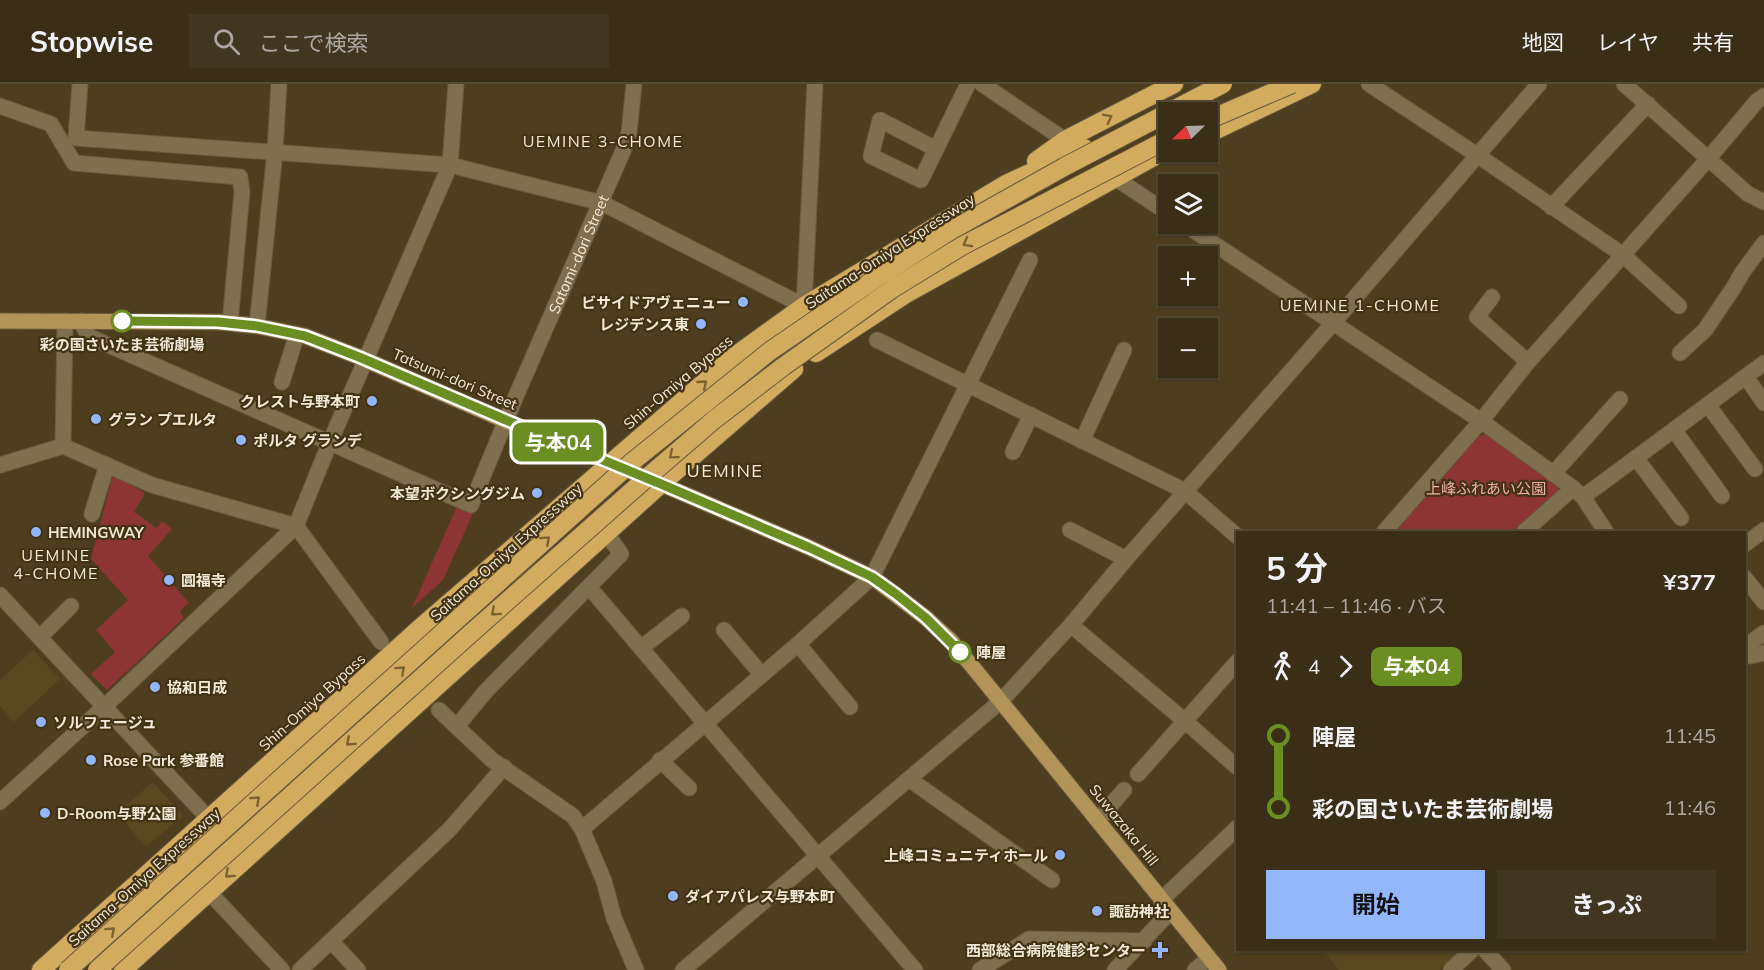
<!DOCTYPE html>
<html lang="ja">
<meta charset="utf-8">
<style>
body{margin:0;font-family:Mulish,"Noto Sans JP",sans-serif;background:#413620;color:#f1f3f6;height:100vh;display:flex;flex-direction:column;font-size:22px;white-space:nowrap}
*{box-sizing:border-box;margin:0}
p{font-size:20px;color:#aba8a1}
.icon{flex:none;width:33px;height:33px;fill:none;stroke:currentColor;stroke-width:2;stroke-linecap:round;stroke-linejoin:round}
.map{position:relative;flex:1;overflow:hidden}
.panel{position:absolute;left:1236px;top:447px;width:510px;height:420px;display:flex;flex-direction:column;background:#3a2e17;border-radius:0px;box-shadow:0 2px 4px #0004,0 0 0 2px #544a36}
.panel>*{flex:none}
.badge{padding:0 12px;border-radius:9px;font-size:21px;line-height:39px}
.needle{width:39px;rotate:247deg}
.fabs{position:absolute;left:1158px;top:18px;display:grid;gap:12px}
.fabs a{display:grid;place-items:center;width:60px;height:60px;border-radius:0px;background:#3a2e17;box-shadow:0 2px 4px #0004,0 0 0 2px #544a36;font-size:30px}
.map>.badge{position:absolute;translate:-50% -50%;box-shadow:0 0 0 3px #fff}
.legs{display:flex;align-items:center;gap:9px;height:66px;padding:0 30px;font-size:20px}
.legs p{margin-inline-start:auto}
.overview{display:flex;align-items:center;justify-content:space-between;height:102px;padding:0 30px}
h1{font-size:33px;font-weight:700;line-height:45px}
.button{display:flex;gap:12px;margin-top:auto;padding:12px 30px}
.button a{flex:1;height:69px;border-radius:0px;background:#92b7fd;color:#111;font-size:24px;font-weight:700;line-height:69px;text-align:center}
.button a+a{background:#413620;color:#f1f3f6}
ul{padding:0 30px;list-style:none}
li{display:flex;align-items:center;gap:21px;height:72px;font-size:22px}
li i{display:grid;place-items:center;width:9px;height:100%;margin:0 8px;background:currentColor}
li i::after{content:'';width:15px;height:15px;margin:-8px;border:4px solid;border-radius:50%;background:#3a2e17}
li p{margin-inline-start:auto}
li:first-child i{background:linear-gradient(#0000 50%,currentColor 0)}
li:last-child i{background:linear-gradient(currentColor 50%,#0000 0)}
header{display:flex;align-items:center;gap:36px;box-sizing:border-box;height:84px;padding:0 30px;background:#3a2e17;border-bottom:2px solid #544a36}
header strong{font-size:28px}
nav{display:flex;gap:33px;margin-inline-start:auto;font-size:21px}
.search{width:420px;height:54px;background:#413620;display:flex;align-items:center;gap:15px;box-sizing:border-box;padding:0 21px;border-radius:0px;color:#aba8a1;font-size:22px}
.map>svg:first-child{display:block}
.built{fill:#5a4720}
.green{fill:#8d3435}
.lines{fill:none;stroke-linecap:round;stroke-linejoin:round}
.minor-casing{stroke:#685b3f;stroke-width:17}
.major-casing{stroke:#685b3f;stroke-width:17}
.highway-casing{stroke:#685b3f;stroke-width:20}
.minor{stroke:#806f4f;stroke-width:15}
.major{stroke:#b29358;stroke-width:15}
.highway{stroke:#d3ab5e;stroke-width:18}
.highway-bridge-casing{stroke:#685b3f;stroke-width:20;stroke-linecap:butt}
.highway-bridge{stroke:#d3ab5e;stroke-width:18}
.oneway{stroke:#7d6332}
.line-1-casing{stroke:#fff;stroke-width:14}
.line-1{stroke:#6b8e23;stroke-width:9}
.poi-dot{fill:#92b7fd;stroke:#433314;stroke-width:2}
.stop-1-dot{fill:#fff;stroke:#6b8e23;stroke-width:3}
.labels{text-anchor:middle;dominant-baseline:central;stroke-width:4.5;stroke-linejoin:round;paint-order:stroke}
.street-label{font-size:15px;fill:#f2e8d7;stroke:#433314}
.poi-label{font-size:15px;font-weight:bold;fill:#f2e8d7;stroke:#433314;text-anchor:start}
.stop-label{font-size:15px;font-weight:bold;fill:#f2e8d7;stroke:#433314}
.park-label{font-size:15px;fill:#f2afac;stroke:#433314}
.neighbourhood-label{font-size:16px;letter-spacing:1.5px;fill:#f2e8d7;stroke:#433314}
.quarter-label{font-size:18px;letter-spacing:1.5px;fill:#f2e8d7;stroke:#433314}
</style>
<header>
<strong>Stopwise</strong>
<div class="search"><svg class="icon" aria-label="search" viewBox="0 0 24 24"><circle cx="10" cy="10" r="6"/><path d="M15 15l6 6"/></svg>ここで検索</div>
<nav><a>地図</a><a>レイヤ</a><a>共有</a></nav>
</header>
<div class="map">
<svg width="1764" height="886" viewBox="0 0 1764 886">
<rect width="100%" height="100%" fill="#4e3e1f"/>
<g class="built">
<path d="M33 566 60 595 14 638 0 622V596Z"/>
<path d="M153 698 183 732 146 763 117 729Z"/>
<path d="M1323 866H1460L1440 886H1339Z"/>
</g>
<g class="green">
<path d="M1485 350 1558 401V410L1517 448H1390L1468 356Z"/>
<path d="M113 390 145 409 134 428 157 444 162 437 172 445 148 472 189 519 180 527 184 534 107 606 91 590 115 568 96 546 128 516 91 475Z"/>
<path d="M458 420 474 427 443 496 412 524Z"/>
</g>
<g class="lines">
<g class="minor-casing">
<g id="minor">
<path d="M80 0 76 54 450 81 602 119 804 222 815 0"/>
<path d="M982 0 1065 56 1074 58"/>
<path d="M1369 0 1477 71 1623 171 1679 222"/>
<path d="M1624 0 1748 110 1764 118"/>
<path d="M0 22 51 40 74 79 240 93 242 108 230 239"/>
<path d="M936 65 880 36 871 72 921 96 968 0"/>
<path d="M1115 94 1168 129"/>
<path d="M1551 123 1648 20"/>
<path d="M1184 140 1481 337 1573 404 1583 413 1606 448"/>
<path d="M1492 213 1477 233 1528 278"/>
<path id="s1" d="M81 237 88 252 471 421 516 312 623 67 629 49 634 0"/>
<path d="M257 242 275 67 279 0"/>
<path d="M877 256 1185 407 1238 453"/>
<path d="M1680 269 1705 246 1734 203 1742 189 1764 159"/>
<path d="M1746 293 1764 319"/>
<path d="M282 298 297 250"/>
<path d="M1708 321 1755 385"/>
<path d="M1674 346 1722 412"/>
<path d="M1082 357 1124 266"/>
<path d="M63 362 65 237"/>
<path d="M1013 368 1031 331"/>
<path d="M1636 374 1681 434"/>
<path d="M0 381 63 362 152 401 296 442 381 558"/>
<path d="M1553 390 1620 315"/>
<path d="M1583 413 1764 279"/>
<path d="M92 430 107 381"/>
<path d="M1070 446 1126 475"/>
<path d="M1384 448 1481 337 1528 278 1708 75 1757 17 1764 12"/>
<path d="M1524 448 1573 404"/>
<path d="M1744 461 1764 446"/>
<path d="M1744 493 1764 518"/>
<path d="M589 503 915 886"/>
<path d="M0 511 209 735"/>
<path d="M1071 541 1185 637 1238 684"/>
<path d="M724 546 762 591"/>
<path d="M40 553 71 522"/>
<path d="M798 560 850 623"/>
<path d="M1744 563 1764 549"/>
<path d="M641 564 682 532"/>
<path d="M1744 573 1764 569"/>
<path d="M439 626 492 676 573 732 582 745 604 797 614 834 636 886"/>
<path d="M457 642 486 607 621 470 606 449"/>
<path d="M660 676 689 704"/>
<path d="M1138 690 1238 577"/>
<path d="M909 695 1052 796"/>
<path d="M0 718 104 623 296 442 330 358 450 81 456 0"/>
<path d="M1098 736 1124 706"/>
<path d="M582 745 798 560 872 493 1030 176"/>
<path d="M209 808 282 886"/>
<path d="M1161 816 1238 743"/>
<path d="M331 857 358 886"/>
<path d="M1485 866 1503 886"/>
<path d="M300 886 449 746 504 683"/>
<path d="M683 886 1001 617 1071 541 1126 475 1334 238 1539 0"/>
<path d="M980 886 1029 855 1144 857"/>
<path d="M1115 886 1170 828"/>
<path d="M1195 886 1209 874"/>
<path d="M1451 886 1472 866"/>
</g>
</g>
<g class="major-casing">
<path id="major" d="M0 237 218 238 257 242 305 252 359 273 506 337 661 400 808 463 872 493 926 534 950 556 972 582 1219 886"/>
</g>
<g class="highway-casing">
<g id="highway">
<path d="M1208 50 1312 0"/>
<path d="M1036 77 1065 56 1174 0"/>
<path d="M816 269 906 210 1168 65"/>
<path d="M41 886 420 544 732 274 804 222 1006 100 1084 64"/>
<path d="M123 886 661 400 794 285"/>
</g>
</g>
<use href="#minor" class="minor"/>
<use href="#major" class="major"/>
<use href="#highway" class="highway"/>
<g class="highway-bridge-casing">
<g id="highway-bridge">
<path d="M1215 33 1292 0"/>
<path d="M68 886 632 378 770 267 875 195 950 147 1064 83 1223 0"/>
<path d="M97 886 469 551 650 391 715 335 784 282 892 205 962 162 1168 55"/>
</g>
</g>
<use href="#highway-bridge" class="highway-bridge"/>
</g>
<defs><path id="oneway-chevron" d="M-2-3.5L2.5 0L-2 3.5" fill="none" stroke-width="1.6" stroke-linecap="round" stroke-linejoin="round" transform="scale(1.5)"/></defs>
<g class="oneway">
<use href="#oneway-chevron" transform="translate(1108 34) rotate(-27)"/>
<use href="#oneway-chevron" transform="translate(967 159) rotate(151)"/>
<use href="#oneway-chevron" transform="translate(703 300) rotate(-41)"/>
<use href="#oneway-chevron" transform="translate(673 371) rotate(140)"/>
<use href="#oneway-chevron" transform="translate(546 456) rotate(-42)"/>
<use href="#oneway-chevron" transform="translate(495 528) rotate(138)"/>
<use href="#oneway-chevron" transform="translate(401 586) rotate(-42)"/>
<use href="#oneway-chevron" transform="translate(350 658) rotate(138)"/>
<use href="#oneway-chevron" transform="translate(256 716) rotate(-42)"/>
<use href="#oneway-chevron" transform="translate(229 790) rotate(138)"/>
<use href="#oneway-chevron" transform="translate(111 847) rotate(-42)"/>
</g>
<g class="lines">
<g class="line-1-casing">
<path id="line-1" d="M122 237 218 238 257 242 305 252 359 273 506 336 661 400 808 463 872 493 896 510 926 534 960 568"/>
</g>
<use href="#line-1" class="line-1"/>
</g>
<g class="poi-dot">
<circle cx="743" cy="218" r="6"/>
<circle cx="701" cy="240" r="6"/>
<circle cx="372" cy="317" r="6"/>
<circle cx="96" cy="335" r="6"/>
<circle cx="241" cy="356" r="6"/>
<circle cx="537" cy="409" r="6"/>
<circle cx="36" cy="448" r="6"/>
<circle cx="169" cy="496" r="6"/>
<circle cx="155" cy="603" r="6"/>
<circle cx="41" cy="638" r="6"/>
<circle cx="91" cy="676" r="6"/>
<circle cx="45" cy="729" r="6"/>
<circle cx="1060" cy="771" r="6"/>
<circle cx="673" cy="812" r="6"/>
<circle cx="1097" cy="827" r="6"/>
<path d="M1157 857h6v6h6v6h-6v6h-6v-6h-6v-6h6z"/>
</g>
<g class="stop-1-dot">
<circle cx="122" cy="237" r="10"/>
<circle cx="960" cy="568" r="10"/>
</g>
<g class="labels">
<g class="street-label">
<text transform="translate(890 167) rotate(-33)">Saitama-Omiya Expressway</text>
<text stroke="none"><textPath href="#s1" startOffset="708">Satomi-dori Street</textPath></text>
<text transform="translate(455 295) rotate(23)">Tatsumi-dori Street</text>
<text transform="translate(678 298) rotate(-40)">Shin-Omiya Bypass</text>
<text transform="translate(506 468) rotate(-42)">Saitama-Omiya Expressway</text>
<text transform="translate(312 618) rotate(-42)">Shin-Omiya Bypass</text>
<text transform="translate(1124 741) rotate(51)">Suwazaka Hill</text>
<text transform="translate(144 793) rotate(-42)">Saitama-Omiya Expressway</text>
</g>
<g class="poi-label">
<text x="731" y="218" text-anchor="end">ビサイドアヴェニュー</text>
<text x="689" y="240" text-anchor="end">レジデンス東</text>
<text x="360" y="317" text-anchor="end">クレスト与野本町</text>
<text x="108" y="335">グラン プエルタ</text>
<text x="253" y="356">ポルタ グランデ</text>
<text x="525" y="409" text-anchor="end">本望ボクシングジム</text>
<text x="48" y="448">HEMINGWAY</text>
<text x="181" y="496">圓福寺</text>
<text x="167" y="603">協和日成</text>
<text x="53" y="638">ソルフェージュ</text>
<text x="103" y="676">Rose Park 参番館</text>
<text x="57" y="729">D-Room与野公園</text>
<text x="1048" y="771" text-anchor="end">上峰コミュニティホール</text>
<text x="685" y="812">ダイアパレス与野本町</text>
<text x="1109" y="827">諏訪神社</text>
<text x="1146" y="866" text-anchor="end">西部総合病院健診センター</text>
</g>
<g class="stop-label">
<text x="122" y="260">彩の国さいたま芸術劇場</text>
<text x="976" y="568" text-anchor="start">陣屋</text>
</g>
<g class="park-label">
<text x="1486" y="404">上峰ふれあい公園</text>
</g>
<g class="neighbourhood-label">
<text x="603" y="57">UEMINE 3-CHOME</text>
<text x="1360" y="221">UEMINE 1-CHOME</text>
<text x="56" y="471">UEMINE<tspan x="56" dy="18">4-CHOME</tspan></text>
</g>
<g class="quarter-label">
<text x="725" y="386">UEMINE</text>
</g>
</g>
</svg>
<div class="fabs">
<a><svg class="needle" viewBox="-14 -14 28 28"><path d="M0-13l5 13h-10z" fill="#e53935"/><path d="M0 13l5-13h-10z" fill="#aba8a1"/></svg></a>
<a><svg class="icon" aria-label="layers" viewBox="0 0 24 24"><path d="M12 4l9 5-9 5-9-5zM3 14l9 5 9-5"/></svg></a>
<a>+</a>
<a>−</a>
</div>
<b class="badge" style="left:558px;top:358px;background:#6b8e23;color:#fff">与本04</b>
<section class="panel">
<div class="overview"><div><h1>5 分</h1><p>11:41 – 11:46 · バス</p></div><b>¥377</b></div>
<div class="legs"><svg class="icon" aria-label="walk" viewBox="0 0 24 24"><circle cx="13" cy="4" r="2"/><path d="M13 8l-2 6 4 7M11 14l-3 7M7 12l3-4h3l4 4"/></svg>4<svg class="icon" aria-label="forward" viewBox="0 0 24 24"><path d="M9 5l7 7-7 7"/></svg><b class="badge" style="background:#6b8e23;color:#fff">与本04</b></div>
<ul>
<li><i style="color:#6b8e23"></i><b>陣屋</b><p>11:45</p></li>
<li><i style="color:#6b8e23"></i><b>彩の国さいたま芸術劇場</b><p>11:46</p></li>
</ul>
<div class="button"><a>開始</a><a>きっぷ</a></div>
</section>
</div>
